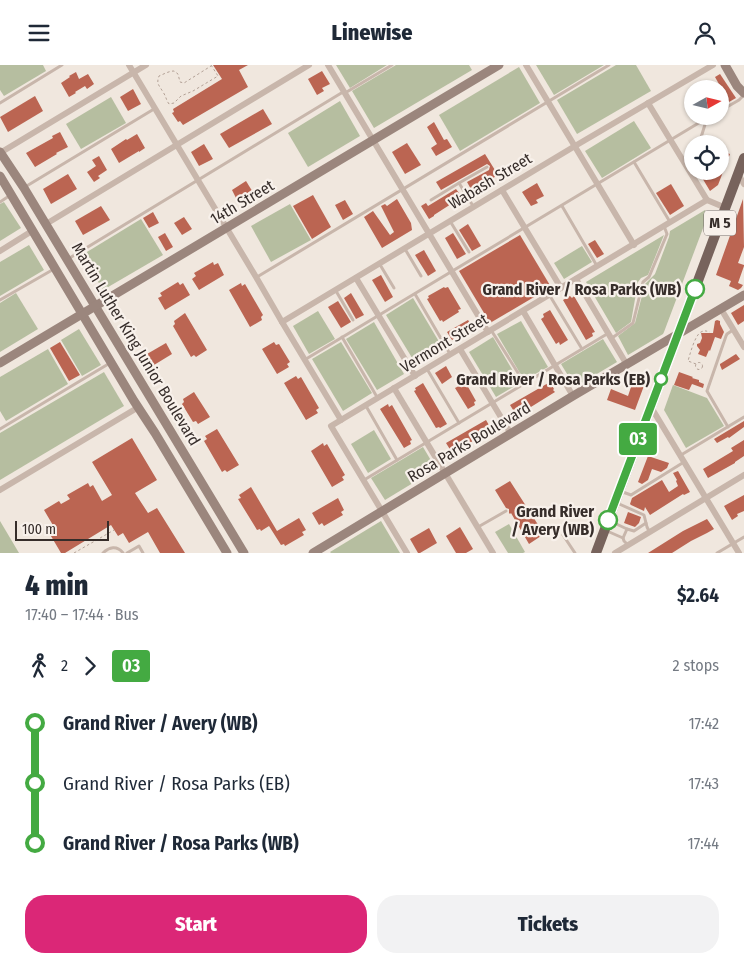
<!DOCTYPE html>
<meta charset="utf-8">
<style>
body{margin:0;font-family:"Fira Sans Condensed",sans-serif;background:#f2f2f3;color:#1f2937;height:100vh;display:flex;flex-direction:column;font-size:19px;white-space:nowrap}
*{box-sizing:border-box;margin:0}
p{font-size:16px;color:#747a83}
.icon{flex:none;width:28px;height:28px;fill:none;stroke:currentColor;stroke-width:2;stroke-linecap:round;stroke-linejoin:round}
.map{position:relative;height:488px;overflow:hidden}
.panel{display:flex;flex-direction:column;background:#fff;flex:1}
.panel>*{flex:none}
.badge{padding:0 10px;border-radius:4px;font-size:18px;line-height:32px}
.needle{width:32px;rotate:82deg}
.buttons{position:absolute;left:684px;top:15px;display:grid;gap:10px}
.buttons a{display:grid;place-items:center;width:45px;height:45px;border-radius:50%;background:#fff;box-shadow:0 1px 4px #0004;font-size:25px}
.scale{position:absolute;left:15px;bottom:12px;width:94px;box-sizing:border-box;padding-left:5px;border:2px solid #362d2a;border-top:0;font-size:14px;line-height:18px;white-space:nowrap;color:#362d2a;-webkit-text-stroke:4px #f8f1eb;paint-order:stroke}
.map>.badge{position:absolute;translate:-50% -50%;box-shadow:0 0 0 2px #fff}
.legs{display:flex;align-items:center;gap:8px;height:55px;padding:0 25px;font-size:16px}
.legs p{margin-inline-start:auto}
.head{display:flex;align-items:center;justify-content:space-between;height:85px;padding:0 25px}
h1{font-size:28px;font-weight:800;line-height:38px}
.button{display:flex;gap:10px;margin-top:auto;padding:10px 25px}
.button a{flex:1;height:58px;border-radius:20px;background:#db2777;color:#fff;font-size:20px;font-weight:800;line-height:58px;text-align:center}
.button a+a{background:#f2f2f3;color:#1f2937}
ul{padding:0 25px;list-style:none}
li{display:flex;align-items:center;gap:18px;height:60px;font-size:19px}
li i{display:grid;place-items:center;width:8px;height:100%;margin:0 6px;background:currentColor}
li i::after{content:'';width:12px;height:12px;margin:-6px;border:4px solid;border-radius:50%;background:#fff}
li p{margin-inline-start:auto}
li:first-child i{background:linear-gradient(#0000 50%,currentColor 0)}
li:last-child i{background:linear-gradient(currentColor 50%,#0000 0)}
header{display:flex;justify-content:space-between;align-items:center;height:65px;padding:0 25px;background:#fff;font-size:22px;font-weight:800}
.map>svg:first-child{display:block}
.green{fill:#b6bea0}
.building{fill:#bb6552}
.lines{fill:none;stroke-linecap:round;stroke-linejoin:round}
.path{stroke:#b3a196;stroke-width:1;stroke-dasharray:2.5 2.5;stroke-linecap:butt}
.lane{stroke:#c8b6ab;stroke-width:3}
.street{stroke:#c8b6ab;stroke-width:6}
.secondary{stroke:#9b867d;stroke-width:9}
.primary{stroke:#77635c;stroke-width:10}
.line-1-casing{stroke:#fff;stroke-width:11}
.line-1{stroke:#44aa42;stroke-width:8}
.stop-1-dot{fill:#fff;stroke:#44aa42;stroke-width:2.5}
.labels{text-anchor:middle;dominant-baseline:central;stroke-width:4.5;stroke-linejoin:round;paint-order:stroke}
.shield{fill:#f8f1eb;stroke:#706864;stroke-width:1}
.shield-label{font-size:15px;font-weight:bold;fill:#362d2a}
.street-label{font-size:16px;fill:#362d2a;stroke:#f8f1eb}
.stop-label{font-size:16px;font-weight:bold;fill:#362d2a;stroke:#f8f1eb;text-anchor:end}
</style>
<header><svg class="icon" aria-label="menu" viewBox="0 0 24 24"><path d="M4 6h16M4 12h16M4 18h16"/></svg>Linewise<svg class="icon" aria-label="person" viewBox="0 0 24 24"><circle cx="12" cy="8" r="4"/><path d="M4 21q1-7 8-7t8 7"/></svg></header>
<div class="map">
<svg width="744" height="488" viewBox="0 0 744 488">
<rect width="100%" height="100%" fill="#f0e7de"/>
<g class="green">
<path d="M0 0H43L46 6 4 31 0 25Z"/>
<path d="M336 0H387L350 23Z"/>
<path d="M396 0H469L472 5 374 63 352 26Z"/>
<path d="M536 0H604L554 30Z"/>
<path d="M616 0H636L651 26 577 69 557 35Z"/>
<path d="M519 2 540 38 460 86 439 50Z"/>
<path d="M111 32 126 58 81 84 66 59Z"/>
<path d="M340 36 360 71 308 102 288 68Z"/>
<path d="M634 56 651 83 602 113 585 86Z"/>
<path d="M4 137 21 163 0 176V139Z"/>
<path d="M290 139 311 175 271 197 251 161Z"/>
<path d="M705 145 708 150 664 267 663 269 628 290 618 271 635 258 645 219 655 209 669 172 670 166Z"/>
<path d="M141 154 163 190 103 225 82 190Z"/>
<path d="M664 170 648 210 641 213 638 217 631 257 616 268 586 217Z"/>
<path d="M29 180 44 205 0 231V197Z"/>
<path d="M582 181 592 197 564 214 554 198Z"/>
<path d="M16 228 38 264 0 287V238Z"/>
<path d="M413 233 444 285 417 301 386 250Z"/>
<path d="M318 246 335 274 309 289 293 261Z"/>
<path d="M521 256 548 302 524 315 497 269Z"/>
<path d="M374 257 404 309 377 325 346 274Z"/>
<path d="M79 264 101 300 82 311 61 275Z"/>
<path d="M493 272 520 318 496 332 469 287Z"/>
<path d="M603 274 617 297 575 322 561 299Z"/>
<path d="M341 277 372 328 343 346 312 294Z"/>
<path d="M48 284 68 319 6 356 0 346V312Z"/>
<path d="M104 307 124 341 0 415V368Z"/>
<path d="M673 320 707 333 724 361 686 383 664 345Z"/>
<path d="M374 365 391 394 368 408 351 379Z"/>
<path d="M423 382 436 404 385 435 371 413Z"/>
<path d="M0 456 19 488H0Z"/>
<path d="M381 456 400 488H331L330 487Z"/>
<path d="M509 459 525 487 523 488H508L495 467Z"/>
</g>
<g class="building">
<path d="M213 0H248L239 5 248 22 183 60 180 56 178 57 172 48 174 47 173 44 222 14Z"/>
<path d="M322 6 330 19 322 23 324 26 317 30 308 14Z"/>
<path d="M76 7 79 14 88 9 94 19 87 24 85 21 75 27 76 28 69 32 61 18 70 12 69 11Z"/>
<path d="M720 9 736 33 729 37 715 12Z"/>
<path d="M133 24 141 39 128 46 120 32Z"/>
<path d="M35 31 43 46 8 67 0 52Z"/>
<path d="M263 44 272 59 229 83 220 69Z"/>
<path d="M434 57 444 75 447 74 452 82 436 91 431 83 437 79 427 62Z"/>
<path d="M60 67 68 82 56 88 57 89 35 102 26 88 53 73 52 71Z"/>
<path d="M137 69 145 83 139 87V86L119 98 111 84 126 74 127 75Z"/>
<path d="M407 78 421 100 405 109 392 87Z"/>
<path d="M204 79 213 94 199 101 191 87Z"/>
<path d="M720 85 730 89 718 120 710 126 698 106H720Z"/>
<path d="M485 89 498 110 472 126 467 117 489 105 490 101 487 99 441 125 436 117Z"/>
<path d="M99 91 107 105 98 111 100 113 94 117 87 107 96 101 92 95Z"/>
<path d="M68 109 77 124 51 139 43 124Z"/>
<path d="M246 116 254 129 238 137 232 125Z"/>
<path d="M537 118 544 131 536 135 538 138 531 141 522 127Z"/>
<path d="M671 119 684 141 670 150 656 128Z"/>
<path d="M456 124 462 132 434 150V151L429 154 421 141 426 138 428 141Z"/>
<path d="M313 130 331 162 312 174 293 141Z"/>
<path d="M397 134 411 158 412 165 382 183 364 152 373 146 390 170 394 167 381 141 385 139 387 141Z"/>
<path d="M743 134 744 182 738 198 744 200V201L738 218 743 220 741 223 738 225 729 221 731 216 716 210Z"/>
<path d="M345 135 353 149 343 155 335 140Z"/>
<path d="M101 141 110 155 83 170 75 156Z"/>
<path d="M153 147 159 158 149 163 143 153Z"/>
<path d="M184 152 192 164 182 170 174 158Z"/>
<path d="M468 159 481 181 472 186 459 165Z"/>
<path d="M165 168 173 182 166 186 158 172Z"/>
<path d="M453 168 466 189 457 194 445 173Z"/>
<path d="M520 170 551 222 490 258 459 206Z"/>
<path d="M595 175 604 189 597 193 588 179Z"/>
<path d="M424 185 436 206 428 211 415 190Z"/>
<path d="M213 197 214 200 218 198 224 210 199 225 192 214 196 211 194 208Z"/>
<path d="M381 210 393 232 385 237 372 215Z"/>
<path d="M178 217 180 220 183 218 190 230 165 245 158 233 162 231 160 228Z"/>
<path d="M241 218 242 221 245 219 263 250 261 252 262 255 250 262 229 225Z"/>
<path d="M444 222 445 223 448 222 461 244 458 245 459 247 443 257 442 255 440 256 427 234 429 233 428 231Z"/>
<path d="M351 228 364 250 356 254 344 233Z"/>
<path d="M570 231 572 233 574 231 595 267 592 268 593 271 586 275 563 235Z"/>
<path d="M338 236 351 257 341 263 328 242Z"/>
<path d="M744 240V256L738 260 731 248Z"/>
<path d="M550 245 568 275 560 280 559 277 556 279 541 254 544 252 543 249Z"/>
<path d="M185 248 207 285 196 292 194 290 191 292 173 261 175 259 174 256Z"/>
<path d="M468 255 473 262 470 264 471 266 455 275 454 274 452 275 447 267Z"/>
<path d="M717 255 720 256V259L724 267 721 274 715 272 710 286 709 285 706 292 698 289 700 285 697 281V279L700 278 702 273 701 268H713L715 256Z"/>
<path d="M60 277 80 310 69 316 50 283Z"/>
<path d="M274 277 276 280 279 279 290 297 287 299 289 302 277 309 262 284Z"/>
<path d="M166 278 172 289 154 300 147 289Z"/>
<path d="M736 289 740 294 722 305 720 300V299Z"/>
<path d="M446 301 452 312 442 319 435 308Z"/>
<path d="M679 307 693 312 692 313 699 315V317L704 319 703 323 692 319 689 325 674 320Z"/>
<path d="M296 311 298 314 301 312 319 343 316 345 318 348 306 355 284 318Z"/>
<path d="M631 313 645 318 635 345 607 335 611 324 628 331 632 319 629 318Z"/>
<path d="M550 317 554 324 553 325 555 327 518 350 517 347 515 348 510 340Z"/>
<path d="M423 318 447 359 440 363 439 362 436 363 414 326 416 325 415 323Z"/>
<path d="M463 319 465 322 467 320 476 336 474 337 475 340 468 344 455 323Z"/>
<path d="M194 327 210 352 198 359 196 356 193 357 182 339 184 337 183 334Z"/>
<path d="M388 339 389 342 392 340 412 375 410 376 411 379 404 383 380 344Z"/>
<path d="M486 355 490 362 489 363 490 365 454 388 453 385 451 386 446 378Z"/>
<path d="M744 356V362L729 373 728 372 717 378 714 374Z"/>
<path d="M217 364 239 400 227 407 225 405 222 407 204 376 207 374 205 371Z"/>
<path d="M132 373 157 415 135 428 148 448 157 443 185 488H160L148 467 129 478 123 468 118 471 111 460 65 488H61L48 466 54 462 44 445 59 436 61 439 70 434 67 430 88 418 90 422 93 420 102 436 112 430 92 397Z"/>
<path d="M744 375V391L735 397V398L708 413 703 404 733 386 731 383Z"/>
<path d="M323 378 324 381 327 379 345 410 342 412 344 415 332 422 311 386Z"/>
<path d="M648 391 669 398 667 403 661 407 652 404 648 415 642 419 638 417Z"/>
<path d="M678 406 690 427 684 430 683 429 650 450 645 442 644 446 631 440 630 439 632 433 662 415 669 427 678 421 676 416 677 415 673 408Z"/>
<path d="M510 416 544 469 529 479 511 448 510 449 509 448V444L506 443 495 425Z"/>
<path d="M251 422 277 466 299 453 306 465 302 467 304 470 285 481 284 479 281 480 269 461 261 466 260 464 257 465 238 434 241 433 239 430Z"/>
<path d="M744 430V446L737 449 738 451 732 455 724 441Z"/>
<path d="M338 433 344 445 341 447 343 450 324 461 322 458 319 460 312 448Z"/>
<path d="M628 447 641 452 639 458 635 462 624 458Z"/>
<path d="M707 454 714 464 707 468 691 476 672 488H648L683 466Z"/>
<path d="M460 462 473 484 466 488H456L446 471Z"/>
<path d="M429 463 437 478 420 488H418L410 474Z"/>
</g>
<g class="lines">
<g class="path">
<path d="M211 0 218 11 193 26 181 31 174 38 169 39C166 35 166 31 163 27 159 20 156 19 159 11 164 9 169 6 174 6L178 9 180 17 184 18 211 1"/>
<circle cx="699" cy="301" r="3.5"/>
<path d="M696 299 688 296C690 289 695 270 701 267 705 265 706 266 710 267"/>
<path d="M74 488 114 465"/>
</g>
<g class="lane">
<path d="M345 28 392 0"/>
<path d="M0 38 62 0"/>
<path d="M720 46 739 35 744 30"/>
<path d="M699 79 707 53 711 51"/>
<path d="M634 97 670 157"/>
<path d="M690 106 692 97"/>
<path d="M25 122 154 44"/>
<path d="M431 135 459 118"/>
<path d="M0 137 9 131"/>
<path d="M473 141 459 118 487 102"/>
<path d="M562 141 597 201"/>
<path d="M450 156 469 187"/>
<path d="M405 184 421 211"/>
<path d="M68 194 343 27"/>
<path d="M379 198 394 223"/>
<path d="M257 212 609 0"/>
<path d="M336 226 353 255"/>
<path d="M415 229 450 289"/>
<path d="M550 231 582 284"/>
<path d="M0 235 54 204"/>
<path d="M491 265 525 319"/>
<path d="M342 272 377 332"/>
<path d="M612 273 633 258 643 217 649 212 667 169 664 161"/>
<path d="M306 294 707 53"/>
<path d="M427 304 459 358"/>
<path d="M366 341 397 395"/>
<path d="M728 362 707 326 726 271 727 269 733 265"/>
<path d="M0 364 110 298"/>
<path d="M681 390 744 352"/>
<path d="M364 415 607 269"/>
<path d="M620 426 631 430 684 397"/>
<path d="M617 438 644 450 647 462 649 466"/>
<path d="M610 456 627 464"/>
<path d="M478 462 506 446"/>
<path d="M607 466 623 473 624 476 628 480"/>
<path d="M563 470 575 488"/>
<path d="M623 473 627 464 634 466 646 458"/>
<path d="M103 488C109 482 117 480 123 488"/>
<path d="M127 488 139 481 143 488"/>
<path d="M717 488 744 472"/>
</g>
<g class="street">
<path d="M129 0 256 212 282 257 341 355"/>
<path d="M328 0 488 267"/>
<path d="M526 0 634 180"/>
<path d="M648 38 707 135"/>
<path d="M0 88 146 0"/>
<path d="M738 109 744 119"/>
<path d="M502 125 561 223"/>
<path d="M46 159 309 0"/>
<path d="M0 186 32 166"/>
<path d="M356 213 415 311"/>
<path d="M576 214 627 300"/>
<path d="M721 244 744 282"/>
<path d="M523 246 573 331"/>
<path d="M282 257 575 81 713 0"/>
<path d="M460 284 511 369"/>
<path d="M394 323 493 488"/>
<path d="M651 342 739 488"/>
<path d="M0 425 137 343"/>
<path d="M407 488 331 361 707 135 726 143"/>
<path d="M615 488 744 410"/>
</g>
<g class="secondary">
<path d="M725 0 737 21 744 28"/>
<path d="M0 87 24 123 244 488"/>
<path d="M0 111 134 336 155 368 227 488"/>
<path d="M0 298 499 0"/>
<path d="M313 488 573 331 744 230"/>
</g>
<path class="primary" d="M596 488 744 93"/>
</g>
<g class="lines">
<g class="line-1-casing">
<path id="line-1" d="M608 455 695 224"/>
</g>
<use href="#line-1" class="line-1"/>
</g>
<g class="stop-1-dot">
<circle cx="695" cy="224" r="9"/>
<circle cx="661" cy="314" r="6"/>
<circle cx="608" cy="455" r="9"/>
</g>
<g class="labels">
<rect class="shield" x="704" y="145.5" width="32" height="25" rx="4"/>
<g class="shield-label">
<text x="720" y="158">M 5</text>
</g>
<g class="street-label">
<text transform="translate(490 116) rotate(-31)">Wabash Street</text>
<text transform="translate(242 137) rotate(-31)">14th Street</text>
<text transform="translate(444 278) rotate(-31)">Vermont Street</text>
<text transform="translate(136 279) rotate(59)">Martin Luther King Junior Boulevard</text>
<text transform="translate(469 377) rotate(-31)">Rosa Parks Boulevard</text>
</g>
<g class="stop-label">
<text x="681" y="224">Grand River / Rosa Parks (WB)</text>
<text x="650" y="314">Grand River / Rosa Parks (EB)</text>
<text x="594" y="446">Grand River<tspan x="594" dy="18">/ Avery (WB)</tspan></text>
</g>
</g>
</svg>
<div class="buttons">
<a><svg class="needle" viewBox="-14 -14 28 28"><path d="M0-13l5 13h-10z" fill="#e53935"/><path d="M0 13l5-13h-10z" fill="#747a83"/></svg></a>
<a><svg class="icon" aria-label="locate" viewBox="0 0 24 24"><circle cx="12" cy="12" r="6"/><path d="M12 2v4M12 18v4M2 12h4M18 12h4"/></svg></a>
</div>
<div class="scale">100 m</div>
<b class="badge" style="left:638px;top:374px;background:#44aa42;color:#fff">03</b>
</div>
<section class="panel">
<div class="head"><div><h1>4 min</h1><p>17:40 – 17:44 · Bus</p></div><b>$2.64</b></div>
<div class="legs"><svg class="icon" aria-label="walk" viewBox="0 0 24 24"><circle cx="13" cy="4" r="2"/><path d="M13 8l-2 6 4 7M11 14l-3 7M7 12l3-4h3l4 4"/></svg>2<svg class="icon" aria-label="forward" viewBox="0 0 24 24"><path d="M9 5l7 7-7 7"/></svg><b class="badge" style="background:#44aa42;color:#fff">03</b><p>2 stops</p></div>
<ul>
<li><i style="color:#44aa42"></i><b>Grand River / Avery (WB)</b><p>17:42</p></li>
<li><i style="color:#44aa42"></i><span>Grand River / Rosa Parks (EB)</span><p>17:43</p></li>
<li><i style="color:#44aa42"></i><b>Grand River / Rosa Parks (WB)</b><p>17:44</p></li>
</ul>
<div class="button"><a>Start</a><a>Tickets</a></div>
</section>
